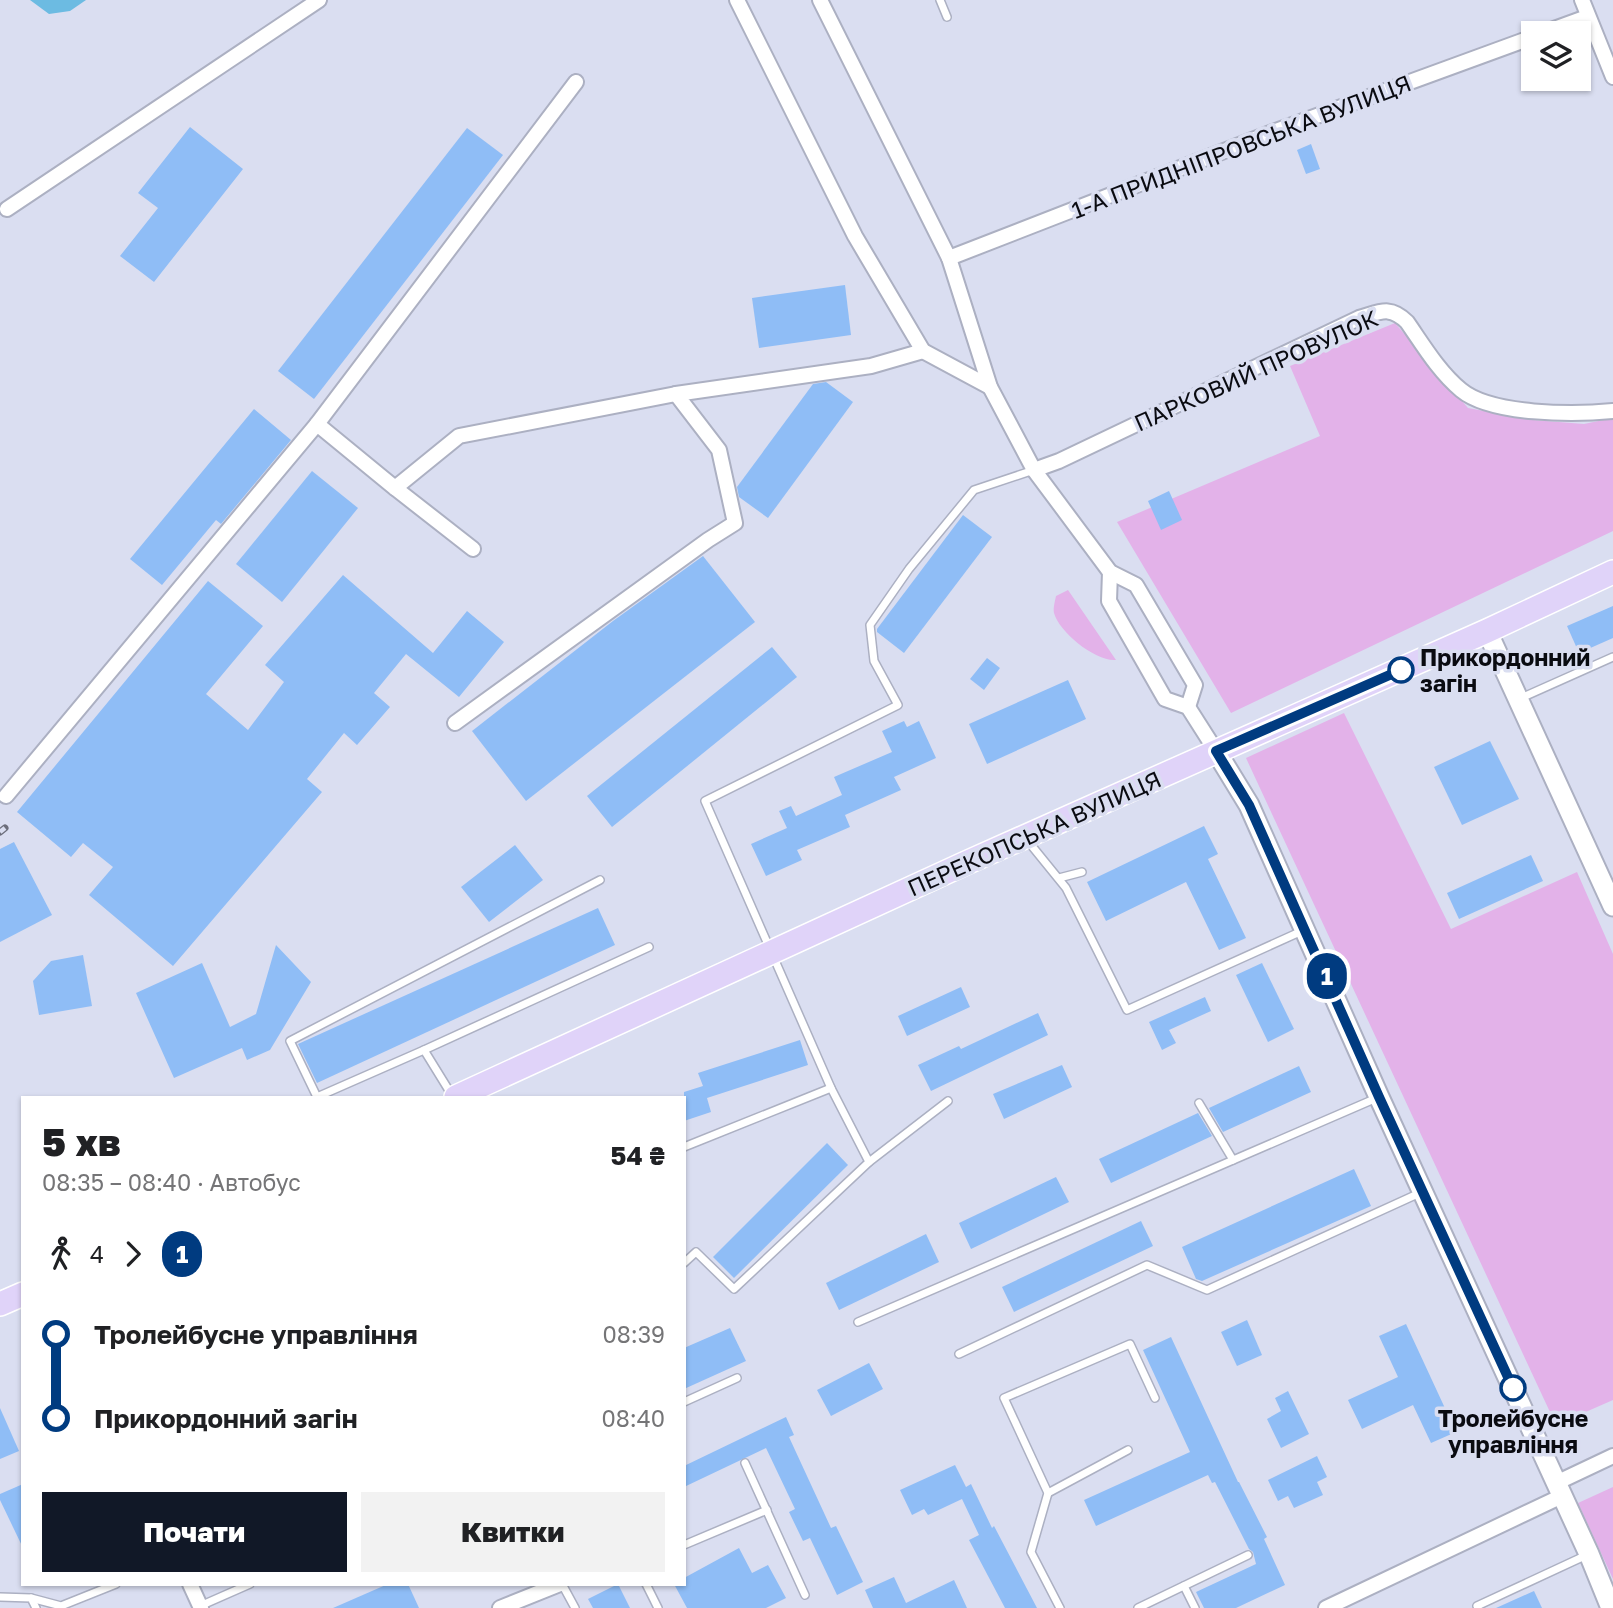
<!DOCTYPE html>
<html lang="uk">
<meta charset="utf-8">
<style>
body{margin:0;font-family:"Golos Text",sans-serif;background:#f2f2f2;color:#202124;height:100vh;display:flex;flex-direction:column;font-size:26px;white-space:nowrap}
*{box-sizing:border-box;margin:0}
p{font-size:23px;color:#757577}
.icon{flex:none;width:38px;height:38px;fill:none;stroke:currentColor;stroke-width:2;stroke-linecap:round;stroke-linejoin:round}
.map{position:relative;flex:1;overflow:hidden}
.details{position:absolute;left:21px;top:1096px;width:665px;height:490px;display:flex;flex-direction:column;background:#fff;border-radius:0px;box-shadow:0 2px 5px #0004}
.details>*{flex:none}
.badge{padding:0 14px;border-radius:23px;font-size:24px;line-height:46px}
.tools{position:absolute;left:1521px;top:21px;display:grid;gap:14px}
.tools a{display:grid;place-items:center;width:70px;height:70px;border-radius:0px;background:#fff;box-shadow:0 2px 5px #0004;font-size:35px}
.map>.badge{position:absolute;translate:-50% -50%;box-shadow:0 0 0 4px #fff}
.legs{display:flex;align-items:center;gap:10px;height:77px;padding:0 21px;font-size:23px}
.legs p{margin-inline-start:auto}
.head{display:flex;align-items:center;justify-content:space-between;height:119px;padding:0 21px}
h1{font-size:38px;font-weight:800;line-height:52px}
.action{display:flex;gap:14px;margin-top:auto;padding:14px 21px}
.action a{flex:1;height:80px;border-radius:0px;background:#111827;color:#fff;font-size:28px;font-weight:800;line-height:80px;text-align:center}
.action a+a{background:#f2f2f2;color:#202124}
ul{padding:0 21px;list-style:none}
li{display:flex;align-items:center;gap:24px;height:84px;font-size:26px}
li i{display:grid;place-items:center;width:10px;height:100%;margin:0 9px;background:currentColor}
li i::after{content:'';width:18px;height:18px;margin:-9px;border:5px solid;border-radius:50%;background:#fff}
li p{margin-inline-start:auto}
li:first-child i{background:linear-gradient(#0000 50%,currentColor 0)}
li:last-child i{background:linear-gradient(currentColor 50%,#0000 0)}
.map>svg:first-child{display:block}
.green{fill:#e3b2e9}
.water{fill:#6cbbe2}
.building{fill:#8fbdf6}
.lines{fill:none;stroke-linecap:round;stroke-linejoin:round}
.service-casing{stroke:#acb0c2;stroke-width:10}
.minor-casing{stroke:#acb0c2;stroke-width:18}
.secondary-casing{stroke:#acb0c2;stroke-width:23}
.primary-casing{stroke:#fff;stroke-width:26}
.service{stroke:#fff;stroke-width:7}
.minor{stroke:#fff;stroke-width:14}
.secondary{stroke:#fff;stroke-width:19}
.primary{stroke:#e0d3f9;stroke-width:23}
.rail-casing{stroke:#6c6e7b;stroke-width:7}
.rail{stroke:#dadef1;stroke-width:4.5;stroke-dasharray:13;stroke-linecap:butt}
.line-1-casing{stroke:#fff;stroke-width:16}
.line-1{stroke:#003b80;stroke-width:10}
.stop-1-dot{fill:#fff;stroke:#003b80;stroke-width:3.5}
.labels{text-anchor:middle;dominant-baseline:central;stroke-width:7;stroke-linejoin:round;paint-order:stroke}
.street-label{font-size:23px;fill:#0a0b11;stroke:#dadef1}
.stop-label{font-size:23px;font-weight:bold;fill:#0a0b11;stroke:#dadef1;text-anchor:start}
</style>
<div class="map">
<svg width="1613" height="1608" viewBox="0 0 1613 1608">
<rect width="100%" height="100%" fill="#dadef1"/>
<g class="green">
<path d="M1395 323 1468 408 1533 420 1584 424 1613 418V531L1231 713 1117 522 1320 436 1290 366Z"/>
<path d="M1068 590 1116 660C1096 662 1059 632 1054 613 1053 608 1055 601 1056 596Z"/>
<path d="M1344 713 1451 929 1577 872 1613 954V1400L1556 1425 1246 758Z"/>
<path d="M1613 1487V1579L1578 1503Z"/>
</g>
<path class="water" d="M30 0H86L70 11 49 14Z"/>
<g class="building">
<path d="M190 127 243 169 154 282 120 256 158 208 138 193Z"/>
<path d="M467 128 503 155 314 399 278 371Z"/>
<path d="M1311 144 1320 169 1306 174 1297 150Z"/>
<path d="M845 285 851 335 759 348 752 298Z"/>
<path d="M826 382 853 402 768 518 739 497 737 487 813 384Z"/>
<path d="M254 409 291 440 221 524 216 520 162 585 130 559Z"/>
<path d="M312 471 358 508 282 602 236 564Z"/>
<path d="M1169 491 1182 520 1161 530 1148 501Z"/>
<path d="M963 515 992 537 904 653 877 632V629Z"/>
<path d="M703 556 755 622 526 801 472 731 613 621Z"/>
<path d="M343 575 433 653 467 611 504 642 459 697 406 654 374 693 390 707 357 745 344 733 307 779 322 792 173 966 89 895 113 867 83 843 71 857 17 812 208 581 263 626 206 694 248 730 284 682 265 665Z"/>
<path d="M1613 606V638L1579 653 1567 626Z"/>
<path d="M772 647 797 677 612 827 587 796Z"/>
<path d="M987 658 1000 668 984 690 970 679Z"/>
<path d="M1068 680 1086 719 987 764 969 724Z"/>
<path d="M904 721 907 727 919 721 936 758 894 777 901 790 845 815 850 827 797 850 802 860 766 876 751 844 787 828 779 811 791 806 796 816 842 795 834 777 892 752 882 731Z"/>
<path d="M1490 741 1519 799 1462 825 1434 767Z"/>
<path d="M1204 826 1218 854 1208 859 1246 938 1219 950 1186 882 1106 921 1087 882Z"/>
<path d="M14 842 52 915 0 942V849Z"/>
<path d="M515 845 543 880 489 922 461 887Z"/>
<path d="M1531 855 1543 881 1459 919 1447 893Z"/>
<path d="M598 908 615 945 317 1083 298 1044Z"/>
<path d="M276 945 311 982 270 1050 247 1060 242 1048 174 1078 136 993 202 963 230 1027 256 1014Z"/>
<path d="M83 955 92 1006 39 1015 33 981 51 961Z"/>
<path d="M1262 963 1294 1029 1268 1042 1236 975Z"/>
<path d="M961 987 970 1007 907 1036 898 1016Z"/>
<path d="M1205 997 1211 1011 1169 1030 1176 1043 1162 1050 1149 1022Z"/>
<path d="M1038 1013 1048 1035 931 1091 918 1065 959 1046 961 1049Z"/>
<path d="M800 1040 808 1065 707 1098 711 1112 684 1121V1092L703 1086 698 1073Z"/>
<path d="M1062 1065 1072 1087 1004 1119 993 1094Z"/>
<path d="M1299 1066 1311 1092 1223 1132 1209 1108Z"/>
<path d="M1198 1113 1212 1136 1111 1183 1099 1159Z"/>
<path d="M827 1143 848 1165 734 1278 713 1257Z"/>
<path d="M1354 1169 1371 1206 1202 1281 1196 1279 1182 1247Z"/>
<path d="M1056 1177 1069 1202 971 1249 959 1223Z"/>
<path d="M1141 1221 1153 1246 1014 1312 1002 1287Z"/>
<path d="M926 1234 939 1262 839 1310 826 1283Z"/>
<path d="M1247 1320 1262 1355 1237 1366 1221 1332Z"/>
<path d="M1406 1324 1456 1432 1431 1443 1413 1405 1362 1429 1348 1400 1398 1377 1379 1336Z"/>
<path d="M730 1328 746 1361 684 1389V1348Z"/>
<path d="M1171 1337 1238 1482H1239L1267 1537 1264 1539 1285 1585 1236 1608H1204L1196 1592 1256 1564 1253 1552 1249 1549 1215 1482 1212 1483 1208 1475 1096 1526 1084 1500 1190 1452 1143 1350Z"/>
<path d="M869 1363 883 1389 831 1416 817 1390Z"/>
<path d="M1288 1391 1309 1434 1281 1448 1267 1419 1281 1411 1275 1398Z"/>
<path d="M0 1408 19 1451 0 1459Z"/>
<path d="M786 1417 794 1435 789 1437 831 1528 836 1526 863 1582 837 1595 810 1538 803 1541 789 1512 795 1509 766 1448 684 1487V1466Z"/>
<path d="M1317 1456 1327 1477 1317 1482 1323 1495 1294 1508 1288 1496 1278 1501 1268 1480Z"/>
<path d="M955 1465 966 1487 971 1484 992 1528 994 1526 1037 1608H1005L969 1540 979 1535 962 1499 928 1515 924 1509 912 1515 900 1490Z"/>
<path d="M23 1484V1548L0 1500V1494Z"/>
<path d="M739 1548 752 1573 768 1565 786 1598 766 1608H687L674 1584H684V1578Z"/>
<path d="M894 1577 906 1603 954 1580 967 1608H873L865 1590Z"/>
<path d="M388 1584H408L419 1608H333Z"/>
<path d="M618 1584 630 1608H593L588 1599Z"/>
<path d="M1534 1591 1542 1608H1496Z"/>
</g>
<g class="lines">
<g class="service-casing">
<g id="service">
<path d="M940 0 947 17"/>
<path d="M1521 698 1613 657"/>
<path d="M1027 840 1066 888 1127 1010 1302 931"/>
<path d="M1059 878 1082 872"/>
<path d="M424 1050 649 947"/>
<path d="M453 1097 424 1050 317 1097 290 1041 600 880"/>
<path d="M1199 1103 1233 1160"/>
<path d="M684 1147 831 1088"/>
<path d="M869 1162 948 1101"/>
<path d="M684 1263 696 1252 734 1289 869 1162 831 1088 705 801 898 705 874 661 870 625 909 569 974 490 1034 470"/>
<path d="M858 1322 1379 1097"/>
<path d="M959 1354 1147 1265 1207 1290 1422 1192"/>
<path d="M684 1402 737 1378"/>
<path d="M745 1463 805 1595"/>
<path d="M1048 1493 1128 1450"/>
<path d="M684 1545 767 1510"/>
<path d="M562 1584 575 1608"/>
<path d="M646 1584 658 1608"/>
<path d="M1184 1586 1195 1608"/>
<path d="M0 1597 31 1598 36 1608"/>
<path d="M31 1598 61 1606 116 1584"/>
<path d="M200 1606 250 1584"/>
<path d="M1060 1608 1031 1552 1048 1493 1004 1398 1130 1344 1155 1398"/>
<path d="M1138 1608 1248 1555"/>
<path d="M1478 1608 1477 1606 1589 1554"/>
</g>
</g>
<g class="minor-casing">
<g id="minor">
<path d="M737 0 855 236 923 351 990 387"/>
<path d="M820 0 949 258 990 387 1034 470 1110 572 1136 585 1195 685 1188 707"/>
<path d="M1582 0 1613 77"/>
<path d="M1543 33 1587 17"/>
<path d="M7 209 319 0"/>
<path d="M949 258 1273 132 1533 37"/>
<path d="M317 424 576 82"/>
<path d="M1034 470 1059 461 1359 318C1380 312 1390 305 1407 322 1423 345 1439 372 1461 390 1491 415 1574 415 1613 411"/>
<path d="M473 549 395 488 459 436 676 394"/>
<path d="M1110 572 1109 601 1165 699 1188 707 1216 751"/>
<path d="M455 723 708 540 735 523 719 450 676 394 871 366 923 351"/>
<path d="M6 796 317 424 395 488"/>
<path d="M1556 1483 1613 1456"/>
<path d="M190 1584 201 1608"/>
<path d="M500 1608 560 1584"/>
<path d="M1326 1608 1562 1496"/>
</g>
</g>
<g class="secondary-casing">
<g id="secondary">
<path d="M1487 631 1613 906"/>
<path d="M1216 751 1249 805 1379 1097 1589 1554 1611 1608"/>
</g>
</g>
<g class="primary-casing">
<g id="primary">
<path d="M456 1097 966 863 1487 631 1613 572"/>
<path d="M0 1304 23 1294"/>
</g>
</g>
<use href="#service" class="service"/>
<use href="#minor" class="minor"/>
<use href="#secondary" class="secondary"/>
<use href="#primary" class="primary"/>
<g class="rail-casing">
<path id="rail" d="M0 832 5 828"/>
</g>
<use href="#rail" class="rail"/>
</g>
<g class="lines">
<g class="line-1-casing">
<path id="line-1" d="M1401 670 1216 751 1249 805 1379 1097 1513 1388"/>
</g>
<use href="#line-1" class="line-1"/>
</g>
<g class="stop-1-dot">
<circle cx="1401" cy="670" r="12"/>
<circle cx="1513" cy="1388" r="12"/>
</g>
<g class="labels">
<g class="street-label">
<text transform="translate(1241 146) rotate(-21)">1-А ПРИДНІПРОВСЬКА ВУЛИЦЯ</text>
<text transform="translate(1256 370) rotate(-24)">ПАРКОВИЙ ПРОВУЛОК</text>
<text transform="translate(1034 833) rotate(-24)">ПЕРЕКОПСЬКА ВУЛИЦЯ</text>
</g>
<g class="stop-label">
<text x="1420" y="657">Прикордонний<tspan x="1420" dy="26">загін</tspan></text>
<text x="1513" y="1418" text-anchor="middle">Тролейбусне<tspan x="1513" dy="26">управління</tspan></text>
</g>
</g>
</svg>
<div class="tools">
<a><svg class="icon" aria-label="layers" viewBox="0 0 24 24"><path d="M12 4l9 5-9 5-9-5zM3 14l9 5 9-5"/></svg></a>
</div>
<b class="badge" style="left:1327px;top:976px;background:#003b80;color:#fff">1</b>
<section class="details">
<div class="head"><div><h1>5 хв</h1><p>08:35 – 08:40 · Автобус</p></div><b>54 ₴</b></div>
<div class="legs"><svg class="icon" aria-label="walk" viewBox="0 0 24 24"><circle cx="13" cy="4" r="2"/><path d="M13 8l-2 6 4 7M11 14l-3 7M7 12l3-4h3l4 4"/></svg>4<svg class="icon" aria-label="forward" viewBox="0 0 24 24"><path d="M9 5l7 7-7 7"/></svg><b class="badge" style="background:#003b80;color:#fff">1</b></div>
<ul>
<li><i style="color:#003b80"></i><b>Тролейбусне управління</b><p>08:39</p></li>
<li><i style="color:#003b80"></i><b>Прикордонний загін</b><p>08:40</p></li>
</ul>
<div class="action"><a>Почати</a><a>Квитки</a></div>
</section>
</div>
